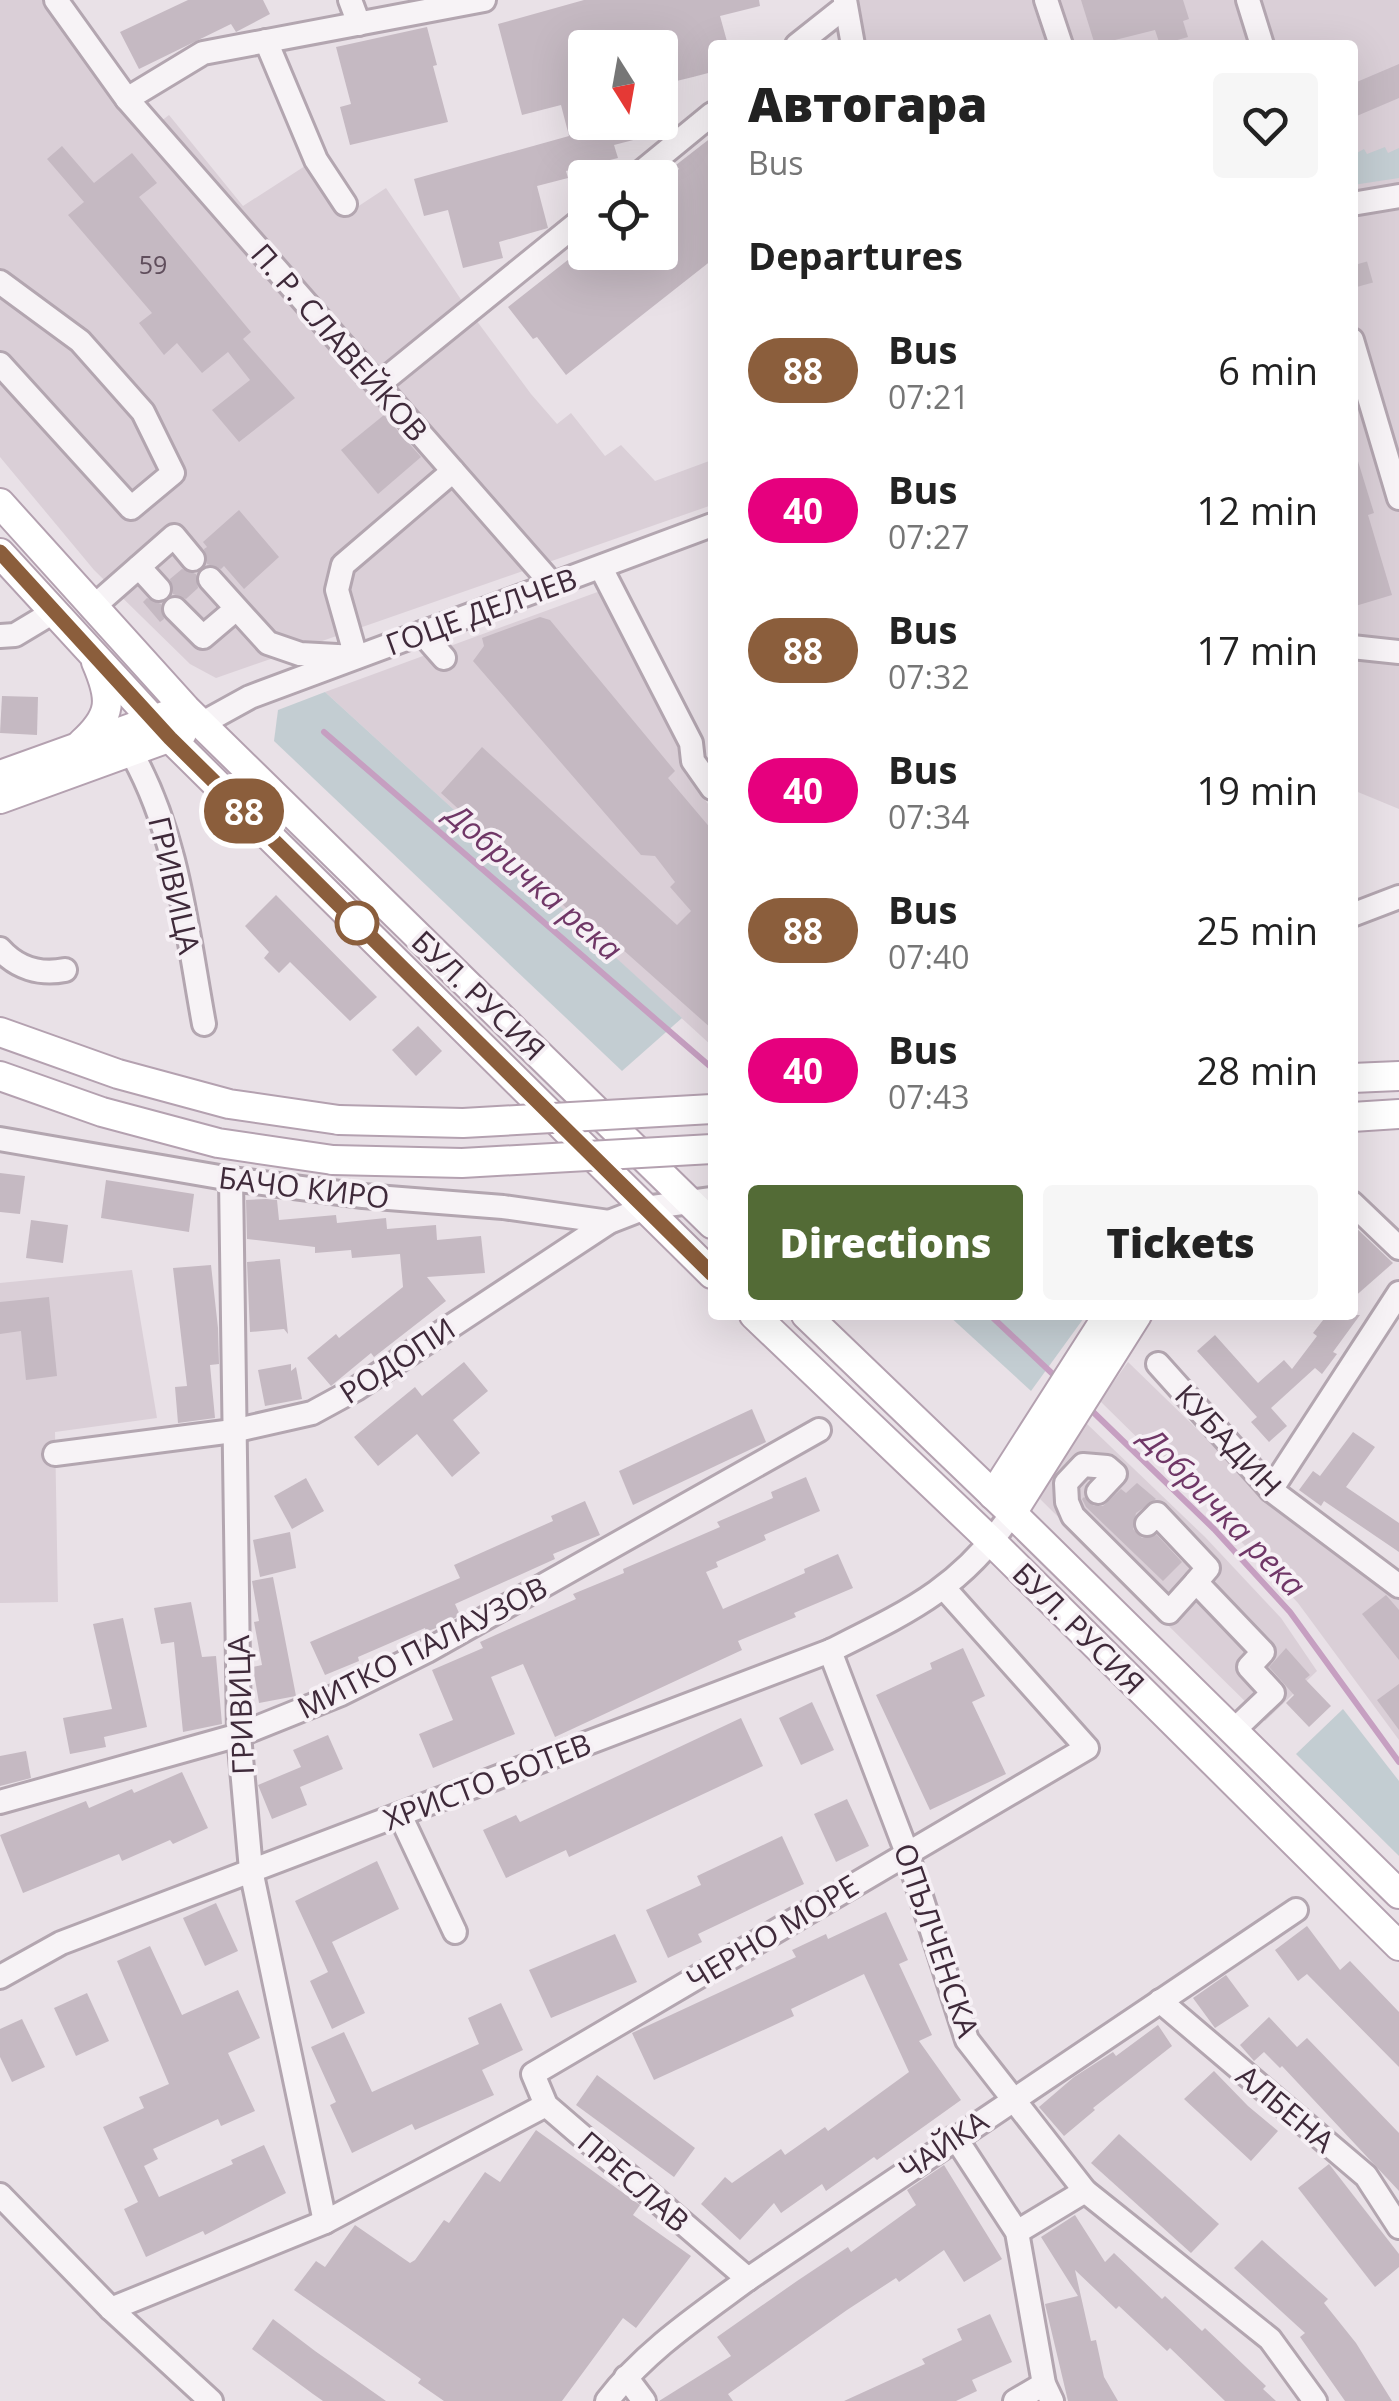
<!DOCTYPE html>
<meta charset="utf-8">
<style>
body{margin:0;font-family:"Open Sans",sans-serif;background:#f6f6f6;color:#222;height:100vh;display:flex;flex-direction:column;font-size:38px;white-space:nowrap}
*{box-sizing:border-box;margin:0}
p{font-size:32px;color:#767676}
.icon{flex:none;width:55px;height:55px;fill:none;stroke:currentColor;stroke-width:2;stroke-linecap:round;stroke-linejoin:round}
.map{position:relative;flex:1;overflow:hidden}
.details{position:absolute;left:708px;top:40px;width:650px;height:1280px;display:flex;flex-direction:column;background:#fff;border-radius:10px;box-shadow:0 10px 40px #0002}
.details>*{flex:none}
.badge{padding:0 20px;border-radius:32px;font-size:35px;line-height:65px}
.needle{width:65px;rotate:169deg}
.controls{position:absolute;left:568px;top:30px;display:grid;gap:20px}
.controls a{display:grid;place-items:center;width:110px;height:110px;border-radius:10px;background:#fff;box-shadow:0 10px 40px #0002;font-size:50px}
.map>.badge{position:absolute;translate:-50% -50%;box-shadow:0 0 0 5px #fff}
h2{padding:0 40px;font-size:38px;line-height:90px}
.round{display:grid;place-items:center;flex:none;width:105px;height:105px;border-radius:10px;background:#f6f6f6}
.summary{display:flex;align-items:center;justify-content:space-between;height:170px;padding:0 40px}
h1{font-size:48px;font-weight:800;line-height:75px}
.action{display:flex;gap:20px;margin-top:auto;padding:20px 40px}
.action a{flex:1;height:115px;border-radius:10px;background:#536b36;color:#fff;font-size:40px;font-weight:800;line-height:115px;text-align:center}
.action a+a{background:#f6f6f6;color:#222}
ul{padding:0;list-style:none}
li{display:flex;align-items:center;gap:30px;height:140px;padding:0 40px}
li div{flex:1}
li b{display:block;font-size:38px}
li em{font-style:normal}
li .badge{min-width:110px;font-weight:700;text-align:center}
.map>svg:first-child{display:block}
.built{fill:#dacfd7}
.green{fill:#c3cdd2}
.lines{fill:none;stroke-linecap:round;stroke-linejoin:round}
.stream{stroke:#c69fc1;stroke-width:6}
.building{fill:#c5b9c2}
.minor-tunnel{stroke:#c7bcc4;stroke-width:22;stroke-dasharray:22 11;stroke-linecap:butt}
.minor-casing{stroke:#b3a6b0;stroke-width:28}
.major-casing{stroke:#b4a1b0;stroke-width:32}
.minor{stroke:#f7f3f6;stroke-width:22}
.major{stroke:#fff;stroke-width:28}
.major-bridge-casing{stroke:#b4a1b0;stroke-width:32;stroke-linecap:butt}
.major-bridge{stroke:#fff;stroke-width:28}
.line-casing{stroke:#fff;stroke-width:22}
.line{stroke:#8b5e3c;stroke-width:15}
.stop-dot{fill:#fff;stroke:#8b5e3c;stroke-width:5}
.labels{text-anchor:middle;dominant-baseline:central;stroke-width:8;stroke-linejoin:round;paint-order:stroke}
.number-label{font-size:25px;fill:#604e5c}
.street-label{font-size:30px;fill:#3f2a3a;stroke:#f6f0f5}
.water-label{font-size:32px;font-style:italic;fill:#703767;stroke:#f6f0f5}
</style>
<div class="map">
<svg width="1399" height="2401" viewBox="0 0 1399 2401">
<rect width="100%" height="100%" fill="#e9e1e7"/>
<g class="built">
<path d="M0 0H47L121 109 143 135 169 115 243 206 305 166 345 215 386 188 462 301 531 394 557 424 571 413 605 456 621 445 655 481 712 460V505L216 678 190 664 94 570 0 457Z"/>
<path d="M836 0H1399V809L1353 790 1352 45H845Z"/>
<path d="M603 590 675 737 685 774 712 809V1046L325 692Z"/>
<path d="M132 1270 157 1418 55 1432 58 1602 0 1603V1283Z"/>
<path d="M1128 1362 1266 1496 1392 1589 1399 1598V1740L1298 1603 1223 1522 1100 1401Z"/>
<path d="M1085 1422 1205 1537 1281 1618 1317 1671 1265 1721 1037 1496Z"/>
</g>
<g class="green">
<path d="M1385 147 1388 153 1399 148V178L1353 185V155L1364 149 1367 154Z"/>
<path d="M325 692 682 1018 622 1071 274 741 278 710Z"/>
<path d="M948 1315H1086L1031 1391Z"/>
<path d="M1343 1709 1399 1781V1856L1296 1754Z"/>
</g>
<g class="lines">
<g class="stream">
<path d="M324 732 712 1068"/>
<path d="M990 1315 1058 1379"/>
<path d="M1089 1408 1214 1529 1290 1612 1399 1762"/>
</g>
</g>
<g class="building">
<path d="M188 0H263L270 14 236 32 231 24 139 69 120 32Z"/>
<path d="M584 0H759L760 6 720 16 728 45H712V72L693 77 660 85V48H585V122L676 124 668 131 614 145 618 158 566 171 568 178 537 186 548 228 499 242 503 258 463 268 448 210 424 216 414 179 569 136 561 105 522 115 498 24Z"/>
<path d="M1081 0H1183L1189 19 1183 21 1188 37 1160 45 1155 30 1095 45Z"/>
<path d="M427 27 437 65 433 66 448 122 350 145 340 107 351 104 336 47Z"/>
<path d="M1399 64V98L1352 118V84Z"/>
<path d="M712 137V260L566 375 537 337 533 339 508 307 578 252H660V183L679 169 676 165Z"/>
<path d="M62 146 94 183 132 153 157 183 139 197 251 332 243 339 295 398 239 442 212 410 250 380 228 352 202 373 177 343 164 355 139 323 152 313 68 215 84 202 47 159Z"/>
<path d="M384 415 421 457 378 494 341 450Z"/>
<path d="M1352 458H1357L1374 513 1368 515 1392 595 1352 607Z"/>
<path d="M239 510 279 557 244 589 224 566 221 569 207 564 204 549 207 547 203 542Z"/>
<path d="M182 569 196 574 198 588 186 599 173 594 170 579Z"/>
<path d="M147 598 161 604 164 619 160 622 143 602Z"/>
<path d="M540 617 550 620 675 771 668 778 712 830V1029L603 932 598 937 441 793 482 747 677 925 691 911 670 887 675 882 655 856 641 855 473 661 484 646 482 638Z"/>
<path d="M2 696 38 697 37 735 0 733Z"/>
<path d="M276 895 377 997 350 1021 290 962 279 973 264 958 269 952 245 926Z"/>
<path d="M418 1026 442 1051 416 1076 392 1050Z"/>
<path d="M0 1173 25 1176 20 1214 0 1212Z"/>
<path d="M106 1180 194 1194 189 1232 101 1218Z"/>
<path d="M266 1199 277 1200 279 1220 336 1215 337 1223 386 1218 387 1229 436 1225 437 1240 481 1236 485 1273 427 1277 446 1301 374 1357 371 1353 331 1386 307 1358 336 1334 339 1338 403 1287 400 1254 352 1258 351 1250 315 1253V1247L247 1239 246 1200Z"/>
<path d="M31 1220 68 1225 63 1263 26 1258Z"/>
<path d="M1352 1224 1393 1263 1352 1299Z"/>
<path d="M280 1259 288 1334 284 1329 250 1332 247 1262Z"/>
<path d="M211 1265 218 1328 219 1364 210 1365 215 1418 178 1423 175 1387 187 1386 173 1268Z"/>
<path d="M49 1297 57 1376 26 1380 21 1331 0 1334V1302Z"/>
<path d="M1327 1315H1360L1333 1352 1337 1354 1322 1374 1315 1368 1271 1408 1287 1426 1269 1442 1251 1422 1257 1417 1197 1351 1215 1335 1258 1383 1284 1360 1292 1369 1317 1336 1313 1333Z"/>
<path d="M464 1362 488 1391 453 1420 480 1453 452 1477 417 1434 378 1466 354 1437 415 1387 422 1396Z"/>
<path d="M291 1364V1371L296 1367 302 1399 265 1406 258 1370Z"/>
<path d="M752 1409 766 1442 633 1505 619 1471Z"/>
<path d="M1353 1432 1375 1447 1346 1487 1399 1523V1552L1324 1501 1321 1506 1299 1490 1313 1471 1320 1476Z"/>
<path d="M806 1477 820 1511 764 1535 766 1540 716 1562 718 1567 706 1572 723 1609 805 1573 804 1569 838 1554 853 1588 794 1613 796 1617 738 1641 742 1650 555 1737 523 1664 491 1677 515 1734 433 1768 419 1734 453 1720 432 1670 483 1648 480 1642 576 1599 573 1594 624 1573 623 1569 720 1527 717 1522 773 1498 771 1492Z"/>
<path d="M306 1478 324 1511 292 1529 274 1496Z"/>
<path d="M1137 1483 1156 1499 1136 1513 1133 1529 1142 1538 1157 1535 1182 1562 1163 1581 1086 1507 1082 1499 1084 1497 1094 1506H1103L1121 1489 1126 1493Z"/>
<path d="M585 1501 600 1535 553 1554 555 1559 455 1604 460 1615 441 1626 426 1632 425 1628 358 1657 359 1661 325 1675 310 1642 460 1578 454 1565 553 1521 551 1516Z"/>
<path d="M290 1532 296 1568 260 1577 253 1540Z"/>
<path d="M273 1577 296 1696 259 1703 253 1667 262 1665 254 1622 259 1621 252 1581Z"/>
<path d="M1386 1595 1399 1610V1660L1362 1614Z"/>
<path d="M191 1602 202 1657 216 1656 222 1724 183 1732 174 1642 161 1644 154 1608Z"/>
<path d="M123 1618 147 1727 104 1737 106 1747 70 1754 63 1718 112 1709 93 1624Z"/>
<path d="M963 1648 985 1696 972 1702 1006 1774 930 1810 876 1695 932 1669 930 1663Z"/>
<path d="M1286 1648 1310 1675 1305 1679 1331 1706 1309 1727 1286 1703 1294 1695 1269 1667Z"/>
<path d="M1399 1684V1730L1377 1700Z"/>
<path d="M812 1702 834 1750 801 1765 779 1718Z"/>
<path d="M741 1718 763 1766 569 1857 566 1850 506 1878 483 1830 516 1815 520 1822Z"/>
<path d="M328 1735 343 1769 300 1787 307 1805 272 1819 258 1785 301 1767 293 1750Z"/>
<path d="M26 1751 31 1778 0 1786V1756Z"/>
<path d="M182 1772 208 1828 173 1844 170 1840 122 1861 119 1854 23 1893 0 1835 86 1801 89 1808 132 1789 134 1793Z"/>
<path d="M847 1799 869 1846 836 1862 814 1814Z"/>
<path d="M782 1836 804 1884 698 1934 702 1942 668 1958 646 1910 701 1885 697 1876Z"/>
<path d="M377 1861 399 1909 332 1942 365 2013 332 2029 310 1981 328 1972 295 1901Z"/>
<path d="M216 1903 238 1951 205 1966 183 1918Z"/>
<path d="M886 1912 908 1960 899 1964 932 2035 919 2041 961 2100 877 2160 874 2157 826 2191 822 2184 781 2213 774 2203 740 2240 701 2204 725 2177 732 2183 781 2149 785 2155 825 2127 828 2131 909 2072 864 1974 791 2009 794 2016 654 2080 632 2033 796 1957 792 1950 826 1934 828 1939Z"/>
<path d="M1307 1926 1340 1970 1350 1961 1399 2012V2067L1307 1974 1298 1981 1275 1950Z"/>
<path d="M615 1934 637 1982 551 2018 529 1970Z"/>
<path d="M150 1946 182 2015 238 1990 260 2038 228 2053 255 2111 221 2126 218 2119 153 2149 158 2159 144 2166 159 2197 233 2164 231 2160 264 2145 286 2193 205 2235 203 2231 146 2257 124 2209 138 2202 103 2127 144 2108 139 2097 169 2084 117 1961Z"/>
<path d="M1226 1975 1249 2006 1215 2028 1193 1998Z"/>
<path d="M87 1993 109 2041 76 2056 54 2008Z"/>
<path d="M501 2003 523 2050 482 2070 494 2095 415 2130 412 2124 352 2153 330 2105 336 2102 311 2047 344 2032 372 2092 479 2044 468 2018Z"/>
<path d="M1269 2017 1297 2047 1307 2038 1399 2133V2191L1282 2066 1280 2068 1264 2052 1254 2061 1240 2045Z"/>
<path d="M22 2019 45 2067 12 2082 0 2057V2029Z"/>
<path d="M1158 2025 1172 2046 1093 2108 1095 2110 1064 2136 1039 2107 1074 2077 1113 2052 1116 2056Z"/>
<path d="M1214 2071 1248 2106 1278 2131 1251 2161 1184 2099Z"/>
<path d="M597 2075 695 2148 674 2177 576 2105Z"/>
<path d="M536 2130 633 2200 640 2205 633 2215 691 2256 636 2328 623 2318 562 2401H444L418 2383 421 2379 294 2290 316 2261 325 2267 355 2225 410 2263 415 2260 444 2220 449 2223 485 2172 500 2182Z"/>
<path d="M1119 2134 1219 2224 1191 2253 1091 2163Z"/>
<path d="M1329 2164 1399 2254V2267L1375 2287 1298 2188Z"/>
<path d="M944 2165 1002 2259 964 2282 944 2250 899 2282 896 2278 847 2310 728 2394 733 2401H659L731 2356 717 2337 797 2281 848 2247 851 2252 916 2205 907 2190Z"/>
<path d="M1075 2215 1105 2262 1114 2253 1162 2299 1165 2296 1202 2331 1205 2328 1266 2386 1263 2389 1276 2401H1225L1170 2348 1167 2351 1119 2306 1116 2309 1075 2270 1091 2341 1096 2340 1104 2377 1118 2401H1068L1045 2304 1078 2296 1041 2237Z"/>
<path d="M1262 2240 1328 2299 1324 2303 1356 2343 1392 2401H1345L1300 2337 1305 2333 1234 2268Z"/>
<path d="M990 2314 1012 2362 972 2380 977 2391 956 2401H844L925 2364 922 2359 962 2340 957 2329Z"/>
<path d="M273 2319 315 2351 386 2401H323L313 2394 252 2349Z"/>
</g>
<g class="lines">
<path class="minor-tunnel" d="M1352 277 1370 272"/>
<g class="minor-casing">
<g id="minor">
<path d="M56 0 127 99 553 585"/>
<path d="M350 0 359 24"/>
<path d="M845 0 853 45"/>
<path d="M1046 0 1061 45"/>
<path d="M1248 0 1262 45"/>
<path d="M266 41 316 160 345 204"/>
<path d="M797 45 845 7"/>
<path d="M127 99 203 53 484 0"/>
<path d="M634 178 712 114"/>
<path d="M1352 204 1399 196"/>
<path d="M0 282 80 341 143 412 173 473 131 508 0 364"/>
<path d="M1352 340 1399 498"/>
<path d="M378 385 585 217"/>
<path d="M139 567 159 589"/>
<path d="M601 568 691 743 693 761 712 788"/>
<path d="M210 579 268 643 300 654 356 657 337 590 343 565 453 471"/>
<path d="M92 608 174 536 193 559"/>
<path d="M175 609 203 637 236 609"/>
<path d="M422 633 444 658"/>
<path d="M0 636 15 635 55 611"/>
<path d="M1352 647 1399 652"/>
<path d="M201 724 250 697 712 525"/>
<path d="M131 752C178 834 187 932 204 1024"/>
<path d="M1352 915 1399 897"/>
<path d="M0 949C17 968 40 975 65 970"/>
<path d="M0 1139 231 1179 363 1196 503 1207 609 1222"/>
<path d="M231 1179 239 1735 251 1870 325 2222"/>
<path d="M1352 1203 1399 1248"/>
<path d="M1158 1364 1271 1490 1399 1586"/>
<path d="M55 1454 233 1431 312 1413 356 1389 609 1222 645 1208 712 1199"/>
<path d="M1271 1490 1399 1293"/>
<path d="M1098 1492 1115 1474 1107 1467 1083 1465 1066 1483 1067 1502 1073 1516 1169 1612 1196 1582"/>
<path d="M1147 1524 1157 1514 1208 1568 1196 1582 1263 1652 1249 1667 1273 1693 1233 1731"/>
<path d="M830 1651 907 1853 967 2040 1085 2191 1270 2339 1315 2401"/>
<path d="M0 1802 239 1735 341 1694 427 1651 819 1430"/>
<path d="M400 1815 455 1932"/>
<path d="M0 1977 61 1943 830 1651C908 1612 962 1588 1012 1513"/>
<path d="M1160 2001 1366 2176 1399 2227"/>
<path d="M955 2137 1017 2232 1044 2384 1052 2401"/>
<path d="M0 2195 111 2309 211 2401"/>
<path d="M1017 2232 1085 2191"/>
<path d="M748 2279 546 2105 533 2074 1087 1748 945 1589"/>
<path d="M111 2309 325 2222 546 2105"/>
<path d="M626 2377 644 2401"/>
<path d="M607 2401C645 2351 698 2316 748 2279L1296 1910"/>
<path d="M1015 2401 1044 2384"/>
</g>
</g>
<g class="major-casing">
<g id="major">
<path d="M0 503 186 709 712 1224"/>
<path d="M0 553 170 738 712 1274"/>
<path d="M82 743C113 715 112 699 96 662"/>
<path d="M0 775 170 714"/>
<path d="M0 799 182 733"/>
<path d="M0 1032 118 1074 229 1104 339 1120"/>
<path d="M0 1076 102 1112 218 1143 333 1160"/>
<path d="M1352 1078 1399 1076"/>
<path d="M1352 1117 1399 1114"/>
<path d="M754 1315 992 1542 1399 1946"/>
<path d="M806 1315 1012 1513 1399 1894"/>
<path d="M993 1495 1108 1315"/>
<path d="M1012 1513 1137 1315"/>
</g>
</g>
<use href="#minor" class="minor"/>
<use href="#major" class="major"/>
<g class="major-bridge-casing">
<g id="major-bridge">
<path d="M339 1120 463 1123 712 1109"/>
<path d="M333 1160 462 1163 712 1149"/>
</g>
</g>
<use href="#major-bridge" class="major-bridge"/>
</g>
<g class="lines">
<g class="line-casing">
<path id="line" d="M0 552 170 738 712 1274"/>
</g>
<use href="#line" class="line"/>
</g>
<circle class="stop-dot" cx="357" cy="923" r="20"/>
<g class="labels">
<g class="number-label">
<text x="153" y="264">59</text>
</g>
<g class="street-label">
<text transform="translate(340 342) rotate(49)">П. Р. СЛАВЕЙКОВ</text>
<text transform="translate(481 611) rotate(-20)">ГОЦЕ ДЕЛЧЕВ</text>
<text transform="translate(175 885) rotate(77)">ГРИВИЦА</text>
<text transform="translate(479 995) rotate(44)">БУЛ. РУСИЯ</text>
<text transform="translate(304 1187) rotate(7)">БАЧО КИРО</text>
<text transform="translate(397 1360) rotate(-33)">РОДОПИ</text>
<text transform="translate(1229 1440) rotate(47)">КУБАДИН</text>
<text transform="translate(1079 1628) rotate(45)">БУЛ. РУСИЯ</text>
<text transform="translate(422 1647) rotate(-27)">МИТКО ПАЛАУЗОВ</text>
<text transform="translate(240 1705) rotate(-92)">ГРИВИЦА</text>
<text transform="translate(487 1781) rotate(-21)">ХРИСТО БОТЕВ</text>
<text transform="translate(772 1932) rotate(-31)">ЧЕРНО МОРЕ</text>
<text transform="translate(937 1940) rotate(71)">ОПЪЛЧЕНСКА</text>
<text transform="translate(1286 2108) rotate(40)">АЛБЕНА</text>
<text transform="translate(943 2145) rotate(-34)">ЧАЙКА</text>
<text transform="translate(634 2181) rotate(41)">ПРЕСЛАВ</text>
</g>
<g class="water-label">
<text transform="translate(535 881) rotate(41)">Добричка река</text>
<text transform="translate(1224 1511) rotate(46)">Добричка река</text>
</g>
</g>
</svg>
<div class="controls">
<a><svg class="needle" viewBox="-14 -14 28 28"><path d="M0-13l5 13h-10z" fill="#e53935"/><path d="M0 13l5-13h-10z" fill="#767676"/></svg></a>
<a><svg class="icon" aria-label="locate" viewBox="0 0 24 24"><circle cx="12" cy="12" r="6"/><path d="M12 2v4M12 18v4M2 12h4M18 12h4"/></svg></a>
</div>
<b class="badge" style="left:244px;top:811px;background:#8b5e3c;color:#fff">88</b>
<section class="details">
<div class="summary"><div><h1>Aвтогара</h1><p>Bus</p></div><a class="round"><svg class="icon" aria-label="heart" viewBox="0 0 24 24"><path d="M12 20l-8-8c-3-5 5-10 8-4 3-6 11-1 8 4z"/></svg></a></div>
<h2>Departures</h2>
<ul>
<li><span class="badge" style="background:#8b5e3c;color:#fff">88</span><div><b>Bus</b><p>07:21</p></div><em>6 min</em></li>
<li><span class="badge" style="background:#e6007e;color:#fff">40</span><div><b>Bus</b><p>07:27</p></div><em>12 min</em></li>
<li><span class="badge" style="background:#8b5e3c;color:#fff">88</span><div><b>Bus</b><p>07:32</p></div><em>17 min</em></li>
<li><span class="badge" style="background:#e6007e;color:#fff">40</span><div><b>Bus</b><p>07:34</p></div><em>19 min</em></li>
<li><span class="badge" style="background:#8b5e3c;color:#fff">88</span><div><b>Bus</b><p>07:40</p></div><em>25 min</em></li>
<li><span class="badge" style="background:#e6007e;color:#fff">40</span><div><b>Bus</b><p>07:43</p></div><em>28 min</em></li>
</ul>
<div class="action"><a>Directions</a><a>Tickets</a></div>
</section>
</div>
